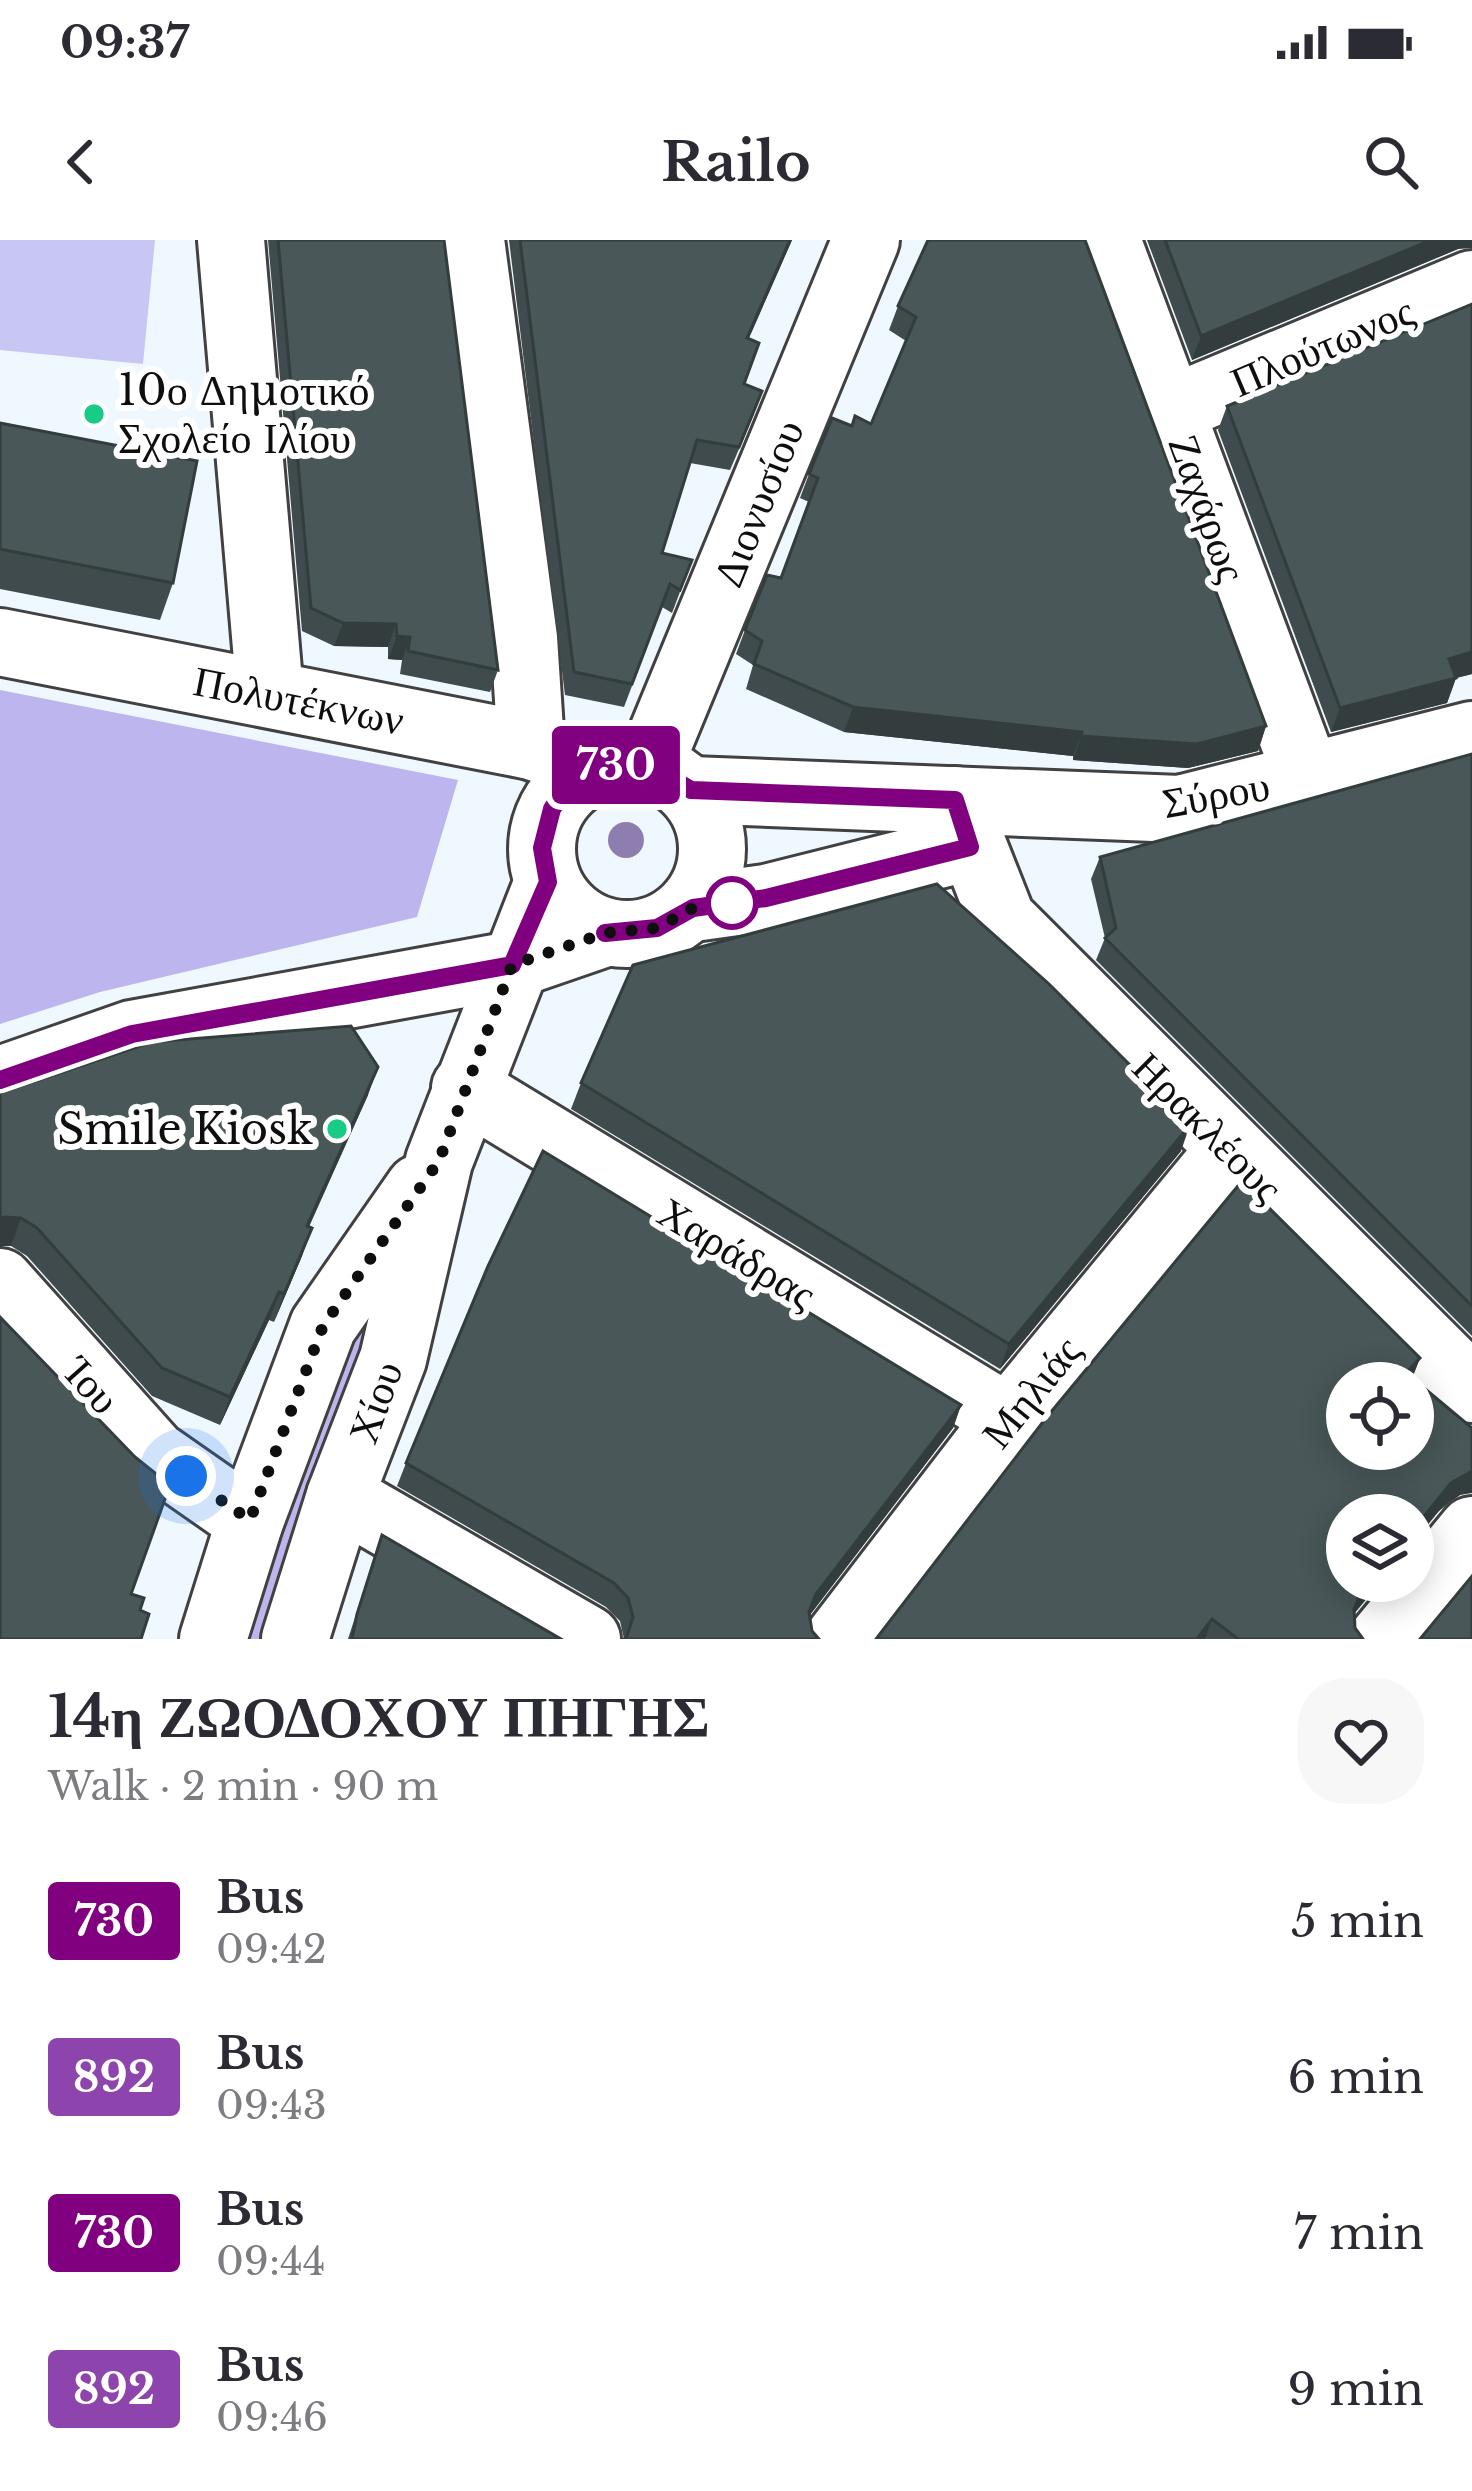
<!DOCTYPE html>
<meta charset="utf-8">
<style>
body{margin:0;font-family:"Libre Baskerville",serif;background:#f7f7f7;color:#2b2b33;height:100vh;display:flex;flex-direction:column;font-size:45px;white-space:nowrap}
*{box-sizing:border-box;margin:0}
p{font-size:39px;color:#7c7c81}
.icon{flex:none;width:66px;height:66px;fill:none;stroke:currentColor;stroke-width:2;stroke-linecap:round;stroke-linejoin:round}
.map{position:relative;height:1399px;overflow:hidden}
.sheet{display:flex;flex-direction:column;background:#fff;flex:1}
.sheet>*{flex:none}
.badge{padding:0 24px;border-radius:9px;font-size:42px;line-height:78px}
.buttons{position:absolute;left:1326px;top:1122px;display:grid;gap:24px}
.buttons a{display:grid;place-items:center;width:108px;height:108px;border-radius:50%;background:#fff;box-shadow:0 6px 30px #0003;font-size:60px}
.you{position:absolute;width:60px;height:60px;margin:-30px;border:9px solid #fff;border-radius:50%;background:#1a73e8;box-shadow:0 0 0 18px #1a73e833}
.map>.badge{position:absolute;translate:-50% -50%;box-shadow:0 0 0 6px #fff}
.round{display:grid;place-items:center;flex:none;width:126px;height:126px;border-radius:48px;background:#f7f7f7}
.overview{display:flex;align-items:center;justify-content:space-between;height:204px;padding:0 48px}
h1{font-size:57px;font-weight:700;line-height:90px}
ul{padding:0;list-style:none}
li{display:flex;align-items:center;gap:36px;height:156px;padding:0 48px}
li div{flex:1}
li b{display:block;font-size:45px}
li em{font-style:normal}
li .badge{min-width:132px;font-weight:700;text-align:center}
.status{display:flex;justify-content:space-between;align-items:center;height:84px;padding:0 60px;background:#fff;direction:ltr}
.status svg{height:33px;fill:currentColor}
header{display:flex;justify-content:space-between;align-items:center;height:156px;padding:0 48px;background:#fff;font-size:54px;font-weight:700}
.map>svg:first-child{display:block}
.green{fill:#bdb5ee}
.pitch{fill:#c8c7f4}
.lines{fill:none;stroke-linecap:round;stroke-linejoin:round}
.minor-casing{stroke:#414141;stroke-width:72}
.minor{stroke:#fff;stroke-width:66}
.tree{fill:#8e7daf}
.wall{fill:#3f4b4c}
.shaded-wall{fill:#333d3e}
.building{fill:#495758;stroke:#333d3e;stroke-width:3;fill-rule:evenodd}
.line-casing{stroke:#fff;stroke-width:27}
.line{stroke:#800080;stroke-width:18}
.walk{stroke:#0e0e0e;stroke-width:12;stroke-dasharray:0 21.6}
.poi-dot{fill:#18cc87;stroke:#fff;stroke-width:4.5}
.stop-dot{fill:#fff;stroke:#800080;stroke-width:6}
.labels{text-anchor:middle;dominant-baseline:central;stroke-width:12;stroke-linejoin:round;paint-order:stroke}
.street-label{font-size:42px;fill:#0e0e0e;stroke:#fff}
.poi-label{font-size:42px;fill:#0e0e0e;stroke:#fff;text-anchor:start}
</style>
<div class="status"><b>09:37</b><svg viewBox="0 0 49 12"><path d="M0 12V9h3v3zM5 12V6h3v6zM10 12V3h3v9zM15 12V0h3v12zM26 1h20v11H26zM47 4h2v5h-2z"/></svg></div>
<header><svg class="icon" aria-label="back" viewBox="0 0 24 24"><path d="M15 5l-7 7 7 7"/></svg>Railo<svg class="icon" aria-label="search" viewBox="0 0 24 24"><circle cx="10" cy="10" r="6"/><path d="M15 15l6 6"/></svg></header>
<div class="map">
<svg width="1472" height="1399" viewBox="0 0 1472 1399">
<rect width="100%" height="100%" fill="#eff8ff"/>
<g class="green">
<path d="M0 450 458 540 417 677 100 752 0 784Z"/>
<path d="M364 1075 371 1082 267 1399H235L264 1307Z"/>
</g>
<path class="pitch" d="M0 0H155L143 124 0 110Z"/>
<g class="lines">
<g class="minor-casing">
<g id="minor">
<path d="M231 0 270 454"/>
<path d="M471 0 524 398 531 506"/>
<path d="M1107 0 1307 536"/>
<path d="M1172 169 1472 44"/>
<path d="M0 402 531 506 596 529"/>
<circle cx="627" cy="609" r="85"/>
<path d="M649 526 866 0"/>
<path d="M691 550 1180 569 1472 495"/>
<path d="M955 560 1002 679 1472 1149"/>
<path d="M693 668 766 658 970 607"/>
<path d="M0 840 132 794 512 725 605 693"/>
<path d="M465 848 1008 1178"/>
<path d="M0 1042 154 1214 250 1281"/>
<path d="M340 1256 587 1399"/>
<path d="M213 1399 250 1281 323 1086 419 948"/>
<path d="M295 1399 340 1256 393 1119 439 921 548 642"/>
<path d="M838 1399 1008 1178 1230 910"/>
<path d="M1382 1399 1472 1290"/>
</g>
</g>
<use href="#minor" class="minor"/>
</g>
<circle class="tree" cx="626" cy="600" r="18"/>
<g class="wall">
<path d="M268 0H444L498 430 490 452 400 434 402 420 388 419V407L334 406 302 391Z"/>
<path d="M509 0H792L748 99 744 144 754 174 730 230 690 223 662 313 692 320 672 373 662 367 624 467 565 455Z"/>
<path d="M928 0 1266 486 1258 511 1188 528 1073 520V516L844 492 746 449 753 425 736 414 745 390 781 338 809 262 800 258 809 234 852 186 871 184 906 101 889 90 898 66Z"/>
<path d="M1147 0H1472L1458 9 1192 120Z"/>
<path d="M1472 64V434L1456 438 1447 463 1331 492 1218 190 1227 166Z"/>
<path d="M0 183 173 343 160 380 0 349Z"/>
<path d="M1472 514V1096L1096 720 1105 698 1091 639 1100 617Z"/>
<path d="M581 843 1181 911 1000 1129 571 869Z"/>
<path d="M0 853 368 855 309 987 302 1016 274 1082 269 1080 220 1185 152 1156 27 1016 11 1006H0Z"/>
<path d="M1420 1118 1412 1138 1460 1255 1347 1341H1381L1354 1374 1355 1388 1363 1399H876Z"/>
<path d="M961 1165 953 1188 810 1375 812 1391 624 1399 620 1381 606 1367 397 1246 406 1223Z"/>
<path d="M382 1295 561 1399H348Z"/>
</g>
<g class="shaded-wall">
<path d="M790 0H792L739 121 747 98Z"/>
<path d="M1431 0H1472V8L1458 9 1192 120 1201 96Z"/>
<path d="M343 383 396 384 388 407 334 406Z"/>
<path d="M397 396 410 397 402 420 388 419Z"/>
<path d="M1472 412V434L1456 438 1447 463 1331 492 1340 468 1449 419Z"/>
<path d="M853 467 1082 492 1073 516 844 492Z"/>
<path d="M1266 486 1258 511 1188 528 1073 520 1081 496Z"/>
<path d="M378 827 368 855 296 1014 307 986Z"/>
<path d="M1190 885 1181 911 1000 1129 1009 1104Z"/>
<path d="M4 977 21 978 11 1006H0V979Z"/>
<path d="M312 988 302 1016 274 1082 284 1054Z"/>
<path d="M279 1052 269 1080 220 1185 230 1157Z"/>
<path d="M1420 1118 1411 1141 1406 1133Z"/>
<path d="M961 1165 953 1188 808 1377 816 1354Z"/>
<path d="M1472 1231V1253L1460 1255 1443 1266 1413 1303V1290L1451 1243Z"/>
<path d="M1371 1341H1381L1352 1376 1345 1392 1361 1353Z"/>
<path d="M1212 1379 1205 1399H1197Z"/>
</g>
<g class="building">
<path d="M278 0H444L498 430 408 411 410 397 397 396 396 384 343 383 311 368Z"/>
<path d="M520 0H790L747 98 759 103 744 144 762 151 739 207 697 200 662 313 692 320 680 350 670 344 632 444 574 432Z"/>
<path d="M928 0H1085L1266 486 1197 504 1081 496 1082 492 853 467 754 424 762 401 745 390 767 335 781 338 818 238 809 234 832 178 852 186 855 176 871 184 916 77 898 66Z"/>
<path d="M1165 0H1431L1201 96Z"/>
<path d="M1472 64V412L1449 419 1456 438 1340 468 1227 166Z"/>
<path d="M0 183 197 221 173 343 0 309Z"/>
<path d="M1472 514V1066L1105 698 1116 688 1100 617Z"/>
<path d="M937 644 1049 744 1190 885 1009 1104 581 843 633 725Z"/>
<path d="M351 786 378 827 307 986 312 988 284 1054 279 1052 230 1157 162 1128 37 988 21 978 4 977 0 979V853L152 802Z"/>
<path d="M543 911 961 1165 816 1354 809 1372 812 1391 819 1399H624L627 1396 633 1377 628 1358 614 1343 406 1223 488 1026Z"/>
<path d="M1242 941 1420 1118 1406 1133 1472 1188V1231L1451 1243 1413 1290V1275H1347V1341H1371L1361 1353 1354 1369 1355 1388 1363 1399H1238L1212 1379 1197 1399H876L1046 1178ZM1347 1143H1413V1209H1347Z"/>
<path d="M0 1077 135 1217 170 1245 131 1354 144 1358 140 1370 149 1374 141 1399H0Z"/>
<path d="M382 1295 561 1399H352L357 1374Z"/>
<path d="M1472 1336V1399H1420Z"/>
</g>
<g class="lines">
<g class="line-casing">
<path id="line" d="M0 840 132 794 512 725 548 642 542 608 552 569 563 552 596 529 650 526 691 550 955 560 970 607 766 658 693 668 657 688 605 693"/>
</g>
<use href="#line" class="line"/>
<path class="walk" d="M186 1236 250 1280 323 1086 439 921 512 725 605 693 657 688 693 668 732 663"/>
</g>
<g class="poi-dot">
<circle cx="94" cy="174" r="12"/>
<circle cx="337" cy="889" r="12"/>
</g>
<circle class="stop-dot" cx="732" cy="663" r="24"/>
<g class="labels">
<g class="street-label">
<text transform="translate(1322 106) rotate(-23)">Πλούτωνος</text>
<text transform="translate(758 263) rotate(-68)">Διονυσίου</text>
<text transform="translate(1208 268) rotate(70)">Ζαχάρως</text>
<text transform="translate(299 460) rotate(11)">Πολυτέκνων</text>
<text transform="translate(1216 554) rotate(-10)">Σύρου</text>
<text transform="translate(1208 887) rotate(45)">Ηρακλέους</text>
<text transform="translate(737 1013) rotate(31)">Χαράδρας</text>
<text transform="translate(92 1145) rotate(48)">Ίου</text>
<text transform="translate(1031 1152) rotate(-51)">Μηλιάς</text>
<text transform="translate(375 1162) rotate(-70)">Χίου</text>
</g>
<g class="poi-label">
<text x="118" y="150">10ο Δημοτικό<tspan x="118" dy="48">Σχολείο Ιλίου</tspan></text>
<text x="313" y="889" text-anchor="end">Smile Kiosk</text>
</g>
</g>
</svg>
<div class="buttons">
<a><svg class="icon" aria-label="locate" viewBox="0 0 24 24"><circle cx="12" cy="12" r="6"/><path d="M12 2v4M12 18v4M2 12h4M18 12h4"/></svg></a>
<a><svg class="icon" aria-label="layers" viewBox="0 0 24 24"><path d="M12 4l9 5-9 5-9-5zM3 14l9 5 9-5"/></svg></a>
</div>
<div class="you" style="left:186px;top:1236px"></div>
<b class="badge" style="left:616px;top:525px;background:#800080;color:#fff">730</b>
</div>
<section class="sheet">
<div class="overview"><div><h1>14η ΖΩΟΔΟΧΟΥ ΠΗΓΗΣ</h1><p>Walk · 2 min · 90 m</p></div><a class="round"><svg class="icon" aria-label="heart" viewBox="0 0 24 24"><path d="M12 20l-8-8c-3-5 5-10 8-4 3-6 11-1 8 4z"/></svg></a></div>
<ul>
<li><span class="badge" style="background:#800080;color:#fff">730</span><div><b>Bus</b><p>09:42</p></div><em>5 min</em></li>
<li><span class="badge" style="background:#8e44ad;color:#fff">892</span><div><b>Bus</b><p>09:43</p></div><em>6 min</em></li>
<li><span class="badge" style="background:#800080;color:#fff">730</span><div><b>Bus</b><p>09:44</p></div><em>7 min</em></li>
<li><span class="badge" style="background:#8e44ad;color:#fff">892</span><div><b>Bus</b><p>09:46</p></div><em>9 min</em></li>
</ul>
</section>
